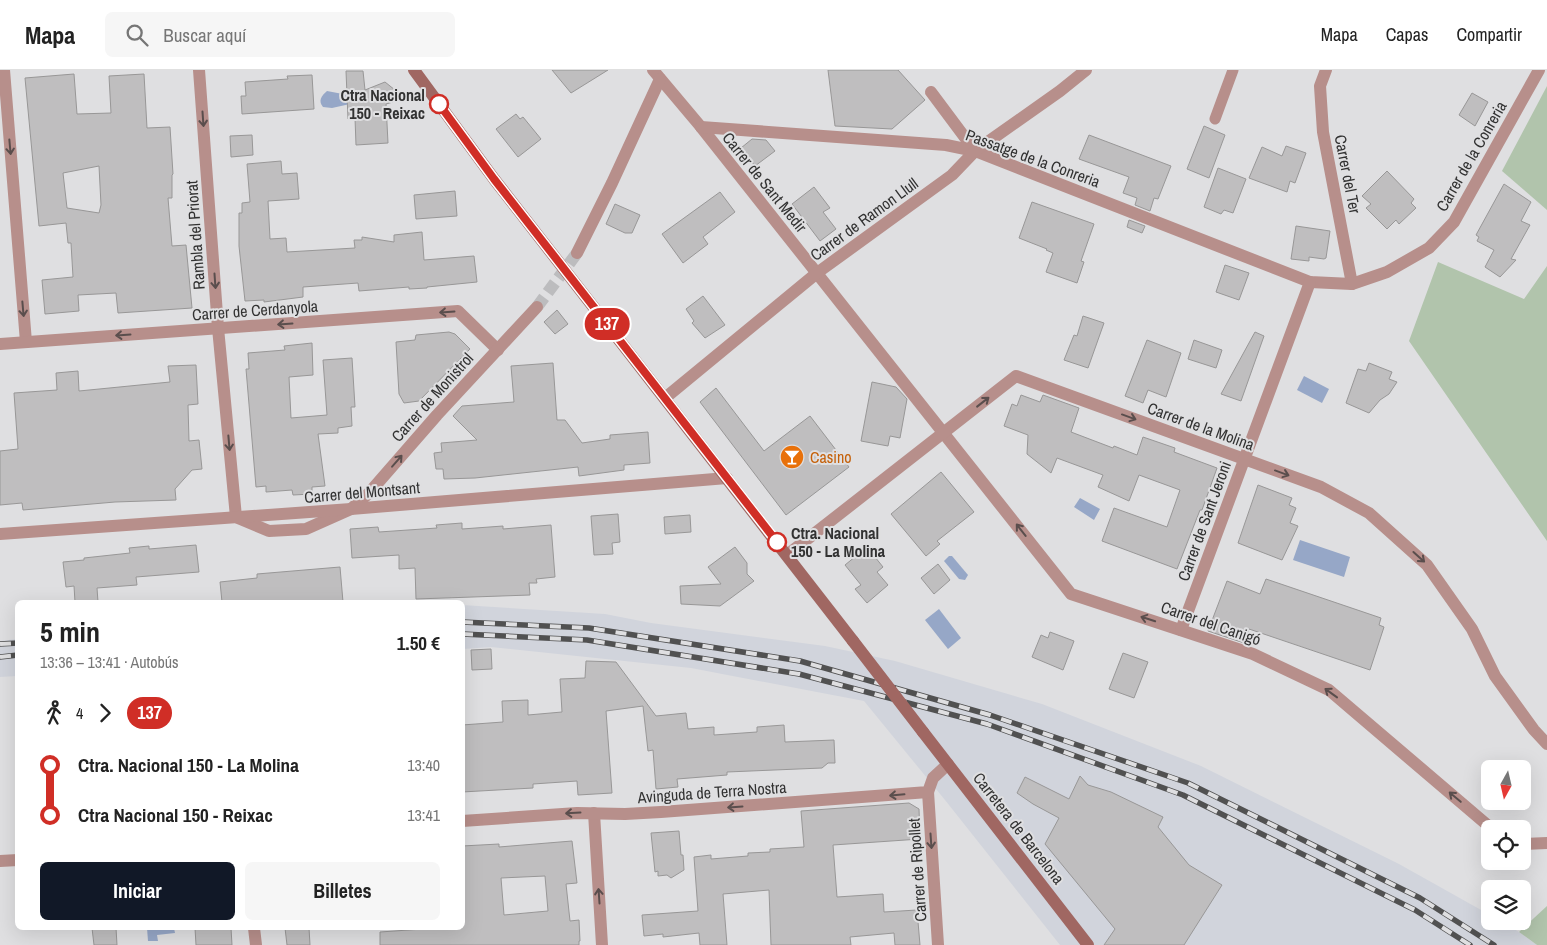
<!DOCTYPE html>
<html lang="es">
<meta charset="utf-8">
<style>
body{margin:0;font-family:"Archivo Narrow",sans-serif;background:#f6f6f6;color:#222;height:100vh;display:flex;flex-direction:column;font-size:19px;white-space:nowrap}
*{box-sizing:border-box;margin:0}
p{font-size:16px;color:#767676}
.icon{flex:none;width:28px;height:28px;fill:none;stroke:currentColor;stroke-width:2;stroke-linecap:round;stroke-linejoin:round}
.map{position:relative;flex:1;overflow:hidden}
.drawer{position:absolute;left:15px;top:530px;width:450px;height:330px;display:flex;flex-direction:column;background:#fff;border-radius:8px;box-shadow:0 5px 20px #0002}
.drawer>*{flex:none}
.badge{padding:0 10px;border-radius:16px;font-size:18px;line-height:32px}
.needle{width:32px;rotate:188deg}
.controls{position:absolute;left:1481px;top:690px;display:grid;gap:10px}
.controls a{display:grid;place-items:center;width:50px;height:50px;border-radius:8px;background:#fff;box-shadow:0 5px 20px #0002;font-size:25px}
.map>.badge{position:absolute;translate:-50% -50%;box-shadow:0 0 0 2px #fff}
.legs{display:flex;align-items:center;gap:8px;height:55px;padding:0 25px;font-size:16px}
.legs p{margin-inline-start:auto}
.head{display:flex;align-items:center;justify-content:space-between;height:85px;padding:0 25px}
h1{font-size:28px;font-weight:700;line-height:38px}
.button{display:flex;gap:10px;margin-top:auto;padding:10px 25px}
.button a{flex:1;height:58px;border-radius:8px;background:#111827;color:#fff;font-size:20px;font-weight:700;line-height:58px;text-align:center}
.button a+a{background:#f6f6f6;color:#222}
ul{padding:0 25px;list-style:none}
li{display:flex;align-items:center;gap:18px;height:50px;font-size:19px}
li i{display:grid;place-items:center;width:8px;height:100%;margin:0 6px;background:currentColor}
li i::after{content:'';width:12px;height:12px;margin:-6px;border:4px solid;border-radius:50%;background:#fff}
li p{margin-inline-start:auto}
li:first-child i{background:linear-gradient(#0000 50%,currentColor 0)}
li:last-child i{background:linear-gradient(currentColor 50%,#0000 0)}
header{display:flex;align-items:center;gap:30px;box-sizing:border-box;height:70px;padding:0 25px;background:#fff;border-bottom:1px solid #e0e0e0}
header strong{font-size:24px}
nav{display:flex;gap:28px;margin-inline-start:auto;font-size:18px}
.search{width:350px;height:45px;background:#f6f6f6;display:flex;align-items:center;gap:12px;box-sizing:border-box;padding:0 18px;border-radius:8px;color:#767676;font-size:19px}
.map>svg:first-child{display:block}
.built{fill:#d1d4dc}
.green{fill:#b1c4ac}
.water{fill:#96a7c7}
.building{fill:#bfbebf;stroke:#989797;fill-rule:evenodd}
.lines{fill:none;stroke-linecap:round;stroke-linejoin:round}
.minor-tunnel{stroke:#bcbcbe;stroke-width:12;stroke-dasharray:12 6;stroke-linecap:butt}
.service{stroke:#b78f8b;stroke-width:11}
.minor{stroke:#b78f8b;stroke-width:12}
.secondary{stroke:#a06762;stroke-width:12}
.rail-casing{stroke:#515151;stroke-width:5.5}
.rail{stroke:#dfdfe1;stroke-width:4;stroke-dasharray:11;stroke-linecap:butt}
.secondary-bridge{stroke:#a06762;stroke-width:12}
.oneway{stroke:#5a4e4d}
.line-1-casing{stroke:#fff;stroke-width:11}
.line-1{stroke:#d02e26;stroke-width:8}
.stop-1-dot{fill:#fff;stroke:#d02e26;stroke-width:2.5}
.labels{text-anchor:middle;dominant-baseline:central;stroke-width:4;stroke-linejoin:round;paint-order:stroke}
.stop-label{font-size:16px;font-weight:bold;fill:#323232;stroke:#dfdfe1;text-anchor:end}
.street-label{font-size:16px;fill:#323232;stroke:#dfdfe1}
.food-label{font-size:16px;fill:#c56008;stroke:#dfdfe1;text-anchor:start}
</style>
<header>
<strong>Mapa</strong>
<div class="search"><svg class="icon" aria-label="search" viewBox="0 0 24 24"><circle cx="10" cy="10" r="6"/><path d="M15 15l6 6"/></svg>Buscar aquí</div>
<nav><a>Mapa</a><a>Capas</a><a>Compartir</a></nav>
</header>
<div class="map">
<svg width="1547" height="875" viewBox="0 0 1547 875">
<rect width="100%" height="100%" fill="#dfdfe1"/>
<g class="built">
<path d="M462 535 605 544 651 553 825 576 895 591 1042 634 1201 696 1399 794 1490 845V851H1501L1519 862 1537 875H1060L945 730 864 631 691 598 491 577 463 579Z"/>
<path d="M17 569V606L0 607V571Z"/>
</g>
<g class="green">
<path d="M1547 16V140L1502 101Z"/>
<path d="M1438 192 1524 229 1547 196V471L1409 271Z"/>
<path d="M1547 836V875H1537L1519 862Z"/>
</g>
<g class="water">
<path d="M327 21 348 25 350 34 332 38 323 37C318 31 321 26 327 21Z"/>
<path d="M1304 306 1329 319 1322 333 1297 320Z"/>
<path d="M1080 428 1100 439 1094 450 1074 437Z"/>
<path d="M1300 470 1350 487 1344 507 1293 490Z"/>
<path d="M949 486H952L968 505 965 510 959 509 944 491Z"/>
<path d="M939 539 961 568 948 579 925 550Z"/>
<path d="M147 858H174L175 863 157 865 158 871H148Z"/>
</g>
<g class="building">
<path d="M552 0H608L571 23Z"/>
<path d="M828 0H898L925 30 892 59 835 56Z"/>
<path d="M346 1H363L365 20 385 12 395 20 393 32 386 34 388 73 356 75 355 48 348 49Z"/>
<path d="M74 4 77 44 111 43 109 6 144 4 147 58 170 57 173 104 172 105V128H168L172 176 186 175 192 238 118 243 116 223 78 225 79 241 45 244 42 210 73 207 71 173H68L66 153 39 156 25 8ZM99 96 101 135 99 143 67 138 63 103Z"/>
<path d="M312 5 314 39 242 44 241 26H246L245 12 288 9 287 6Z"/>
<path d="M1472 23 1488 32 1475 56 1459 45Z"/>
<path d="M516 44 520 49 523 47 541 69 518 87 496 59Z"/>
<path d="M1204 56 1225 65 1209 108 1187 99Z"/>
<path d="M252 65 253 85 231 87 230 66Z"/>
<path d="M1089 65 1171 96 1158 129 1154 128 1150 141 1135 135 1137 128 1123 123 1129 107 1079 89Z"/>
<path d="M752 69 766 70 775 81 755 96 741 78Z"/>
<path d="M1286 76 1306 83 1295 113 1290 111 1287 122 1249 108 1262 77 1282 86Z"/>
<path d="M281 91 282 104 297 103 299 129 268 131 270 169 286 168 287 182 355 178 354 170H362V167L394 172V165L422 162 424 190 474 186 477 212 427 217V218L409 219V217L359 221 358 213 303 217V227L264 232V230L245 231 239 176V143H242V133L250 132 247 94Z"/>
<path d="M1218 98 1246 109 1233 143 1224 140 1221 144 1204 137Z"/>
<path d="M1387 101 1414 129 1411 133 1416 138 1399 154 1396 150 1387 159 1366 138 1371 134 1362 126Z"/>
<path d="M1504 114 1531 132 1521 151 1530 155 1511 189 1516 190 1500 207 1485 197 1494 180 1477 171 1479 167 1476 165Z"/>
<path d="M814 117 830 138 823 142 836 159 820 171 792 134Z"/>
<path d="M455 121 457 146 416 149 414 125Z"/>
<path d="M720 122 735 142 703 167 708 174 683 193 662 164Z"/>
<path d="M1032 132 1094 154 1081 191 1084 192 1077 213 1046 202 1053 183 1046 180 1047 179 1019 168Z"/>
<path d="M615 134 640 145 632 163H625L606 154Z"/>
<path d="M1129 150 1145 156 1142 163 1127 157Z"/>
<path d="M1296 156 1330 161 1326 188 1324 189 1309 187V191L1291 189Z"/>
<path d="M1225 195 1249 203 1239 230 1216 222Z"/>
<path d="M703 226 725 255 705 268 692 253 694 251 686 239Z"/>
<path d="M557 240 568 254 555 264 544 252Z"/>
<path d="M1083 246 1104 253 1088 298 1064 290 1074 265 1077 266Z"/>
<path d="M449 262 455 264 470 279 419 331 404 333 399 324 396 272 415 270 416 265Z"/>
<path d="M1255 262 1264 266 1241 331 1221 324Z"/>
<path d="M1147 270 1181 283 1166 327 1148 320 1143 333 1125 326Z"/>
<path d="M1194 270 1222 280 1216 298 1188 289Z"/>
<path d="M312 273 313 305 289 307 291 348 327 345 323 290 352 288 355 337H351L352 356 338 358V363L318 364 325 416 312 417V424L293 425 292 420 266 422V416L256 417 246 299H249L248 283 285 280 284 276Z"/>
<path d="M553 293 557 350H565L582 373 610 369V365L648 362 650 393 624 395V400L579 406 578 397 475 408 444 409 443 399H436L434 383 442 382 441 373 477 370 453 346 462 336 514 332 511 296Z"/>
<path d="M1369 293 1392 302 1389 309 1397 312 1389 324 1380 330 1369 343 1346 333 1358 299 1366 301Z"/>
<path d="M196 295 198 334 188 335 189 371 199 370 202 399 192 400 175 419 176 430 115 432 23 440 22 433 0 435V381L18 379 14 323 57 320 56 303 78 301 79 321 170 312 168 296Z"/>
<path d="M872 312 896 317 907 329 900 368 890 366 888 376 861 371Z"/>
<path d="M716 318 764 381 810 346 849 397 786 445 700 332Z"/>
<path d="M1021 325 1040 332 1043 325 1079 338 1071 362 1113 378 1114 376 1137 385 1143 367 1175 378 1174 382 1217 398 1202 440H1200L1177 499 1102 471 1114 438 1167 457 1180 420 1139 405 1129 431 1098 417 1103 405 1057 388 1051 403 1027 384 1028 365 1004 356 1012 334 1017 336Z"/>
<path d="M941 402 974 442 937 471 940 474 926 486 891 444Z"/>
<path d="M1258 415 1292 428 1289 435 1296 438 1290 453 1298 456 1282 490 1238 473Z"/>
<path d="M618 444 620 472 612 473 613 484 594 485 591 446Z"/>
<path d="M690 445 691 462 665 464 664 447Z"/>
<path d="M462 453V459L503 456V459L551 455 555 507 536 509 537 513H529L530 525 416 529 415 498 399 499V485L352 488 350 459 378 457 379 462 437 458 436 455Z"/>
<path d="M196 475 199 502 136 507 137 515 97 518 98 532H75L74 516 66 517 63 492 84 490V488L130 483 129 478 149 476V479Z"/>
<path d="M735 477 747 493V504L754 511 720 536 681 534 680 516 721 514 708 497Z"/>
<path d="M867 477 883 497 877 502 888 515 867 533 855 519 861 515 845 495Z"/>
<path d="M938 494 950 510 934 524 921 508Z"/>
<path d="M340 497 343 532H222L220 512 257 508V504Z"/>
<path d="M1266 509 1381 548 1379 555 1384 557 1370 600 1249 559 1244 573 1208 561 1227 511 1260 524Z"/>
<path d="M1050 562 1074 571 1063 600 1032 587 1041 565 1048 568Z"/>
<path d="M491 579 492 599 472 600 471 580Z"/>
<path d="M1123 583 1148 592 1134 628 1109 619Z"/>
<path d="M586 591 616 592 656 646 686 643 688 659 714 657V665L757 662V657L784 655 785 672 834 670 835 693H828L822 698 727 702V705L677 709 678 717 656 719 653 680 648 681 643 636 606 641 612 723 578 725 577 711 533 714V718L462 722V655L503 652 502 631 528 630V645L562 642 560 609 585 608Z"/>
<path d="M1080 706 1088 715 1111 722 1163 747 1158 757 1189 795 1222 815 1184 875H1104L1115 859 1045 774 1059 748 1033 734 1017 723 1025 707 1069 729Z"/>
<path d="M909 733 919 739 920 769 833 775 837 827 883 824 884 842 917 840 920 875H895L894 863 850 867 851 875H771L769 820 723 824 727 875H700L699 863 663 867V864L644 866 642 845 698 841 694 787 711 785V789L748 786V783L770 782V779L804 777 801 741Z"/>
<path d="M679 761 681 785H683L684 800 671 808 667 805 658 806V801L655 802 651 763Z"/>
<path d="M572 771 577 813 566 814 570 851 579 850 580 871H579V875H380V862L437 858H462V776L499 774V777ZM545 806 548 841 504 845 501 808Z"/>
<path d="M92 858H116L117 875H94Z"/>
<path d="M195 858H231L232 875H196Z"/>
<path d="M285 858H309L310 875H287Z"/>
</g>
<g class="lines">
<path class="minor-tunnel" d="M537 237 577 183"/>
<path class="service" d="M1215 49 1233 0"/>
<g class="minor">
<path d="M4 0 26 272"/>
<path d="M199 0 218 258 236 447"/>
<path d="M653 0 701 57 1071 524 1253 584 1329 620 1492 759"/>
<path d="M1326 0 1320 16 1323 62 1352 214"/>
<path d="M931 22 975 81"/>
<path d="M701 57 946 75 975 81 1310 212 1352 214 1387 202 1429 178 1454 152 1539 0"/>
<path d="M577 183 612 113 660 9"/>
<path d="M0 274 458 241 498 280"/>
<path d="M665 328 817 203 952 105 975 81 1060 21 1086 0"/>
<path d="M238 448 269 461 306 459 351 439 369 423 437 345 537 237"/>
<path d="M0 464 351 439 727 408"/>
<path d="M787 485 1016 306 1321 417 1369 443 1427 495 1472 559 1495 606 1534 660 1547 674"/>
<path d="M1181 560 1310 212"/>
<path d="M928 722 938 875"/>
<path d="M594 743 602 875"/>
<path d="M462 751 577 743 625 744 661 742 928 722 933 708 948 694"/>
<path d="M1522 774 1547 773"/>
<path d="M0 791 18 790"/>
<path d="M254 858 256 875"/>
</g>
<g class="secondary">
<path d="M414 0 494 109 853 571"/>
<path d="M923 662 1088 875"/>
</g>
<g class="rail-casing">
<g id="rail">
<path d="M462 552 589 558 800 591 990 645 1188 713 1420 828 1494 875"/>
<path d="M462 564 587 570 799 604 987 654 1183 725 1415 840 1470 875"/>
<path d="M0 574 18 573"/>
<path d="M0 587 18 585"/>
</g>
</g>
<use href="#rail" class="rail"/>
<path class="secondary-bridge" d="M853 571 923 662"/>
</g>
<defs><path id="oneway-shaft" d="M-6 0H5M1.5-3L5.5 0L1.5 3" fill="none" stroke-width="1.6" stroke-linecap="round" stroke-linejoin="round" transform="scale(1.25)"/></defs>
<g class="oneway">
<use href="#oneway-shaft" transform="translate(203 49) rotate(86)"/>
<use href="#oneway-shaft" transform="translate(10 77) rotate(85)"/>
<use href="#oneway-shaft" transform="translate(215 211) rotate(86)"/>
<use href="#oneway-shaft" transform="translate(23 239) rotate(85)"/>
<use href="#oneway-shaft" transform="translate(447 242) rotate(176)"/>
<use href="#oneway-shaft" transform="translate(285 254) rotate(176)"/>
<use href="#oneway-shaft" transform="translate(123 265) rotate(176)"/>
<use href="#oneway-shaft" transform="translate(983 332) rotate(-38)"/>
<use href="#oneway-shaft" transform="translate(1129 347) rotate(20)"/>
<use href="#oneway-shaft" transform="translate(229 373) rotate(85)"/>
<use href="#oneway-shaft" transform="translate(397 391) rotate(-49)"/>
<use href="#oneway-shaft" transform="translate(1282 403) rotate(20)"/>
<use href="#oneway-shaft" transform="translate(1021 460) rotate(-128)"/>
<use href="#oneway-shaft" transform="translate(1419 487) rotate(42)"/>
<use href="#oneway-shaft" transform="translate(1148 549) rotate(-162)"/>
<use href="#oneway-shaft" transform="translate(1331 623) rotate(-144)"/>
<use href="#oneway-shaft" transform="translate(897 725) rotate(175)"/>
<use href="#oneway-shaft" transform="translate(1455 727) rotate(-140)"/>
<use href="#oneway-shaft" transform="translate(735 737) rotate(176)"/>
<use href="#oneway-shaft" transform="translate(573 743) rotate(177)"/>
<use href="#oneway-shaft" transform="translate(931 771) rotate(86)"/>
<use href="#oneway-shaft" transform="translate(599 826) rotate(-94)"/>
</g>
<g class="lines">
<g class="line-1-casing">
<path id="line-1" d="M439 34 494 109 777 472"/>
</g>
<use href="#line-1" class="line-1"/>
</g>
<defs>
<g id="bar-disc" transform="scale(1.25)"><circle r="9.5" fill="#e8710a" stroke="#dfdfe1"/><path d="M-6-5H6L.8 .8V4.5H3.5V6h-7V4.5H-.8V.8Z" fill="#fff"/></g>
</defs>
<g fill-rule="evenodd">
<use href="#bar-disc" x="792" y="387"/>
</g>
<g class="stop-1-dot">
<circle cx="439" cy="34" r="9"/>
<circle cx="777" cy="472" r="9"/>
</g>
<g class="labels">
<g class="stop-label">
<text x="425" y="25">Ctra Nacional<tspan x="425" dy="18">150 - Reixac</tspan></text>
<text x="791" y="463" text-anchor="start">Ctra. Nacional<tspan x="791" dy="18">150 - La Molina</tspan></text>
</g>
<g class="street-label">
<text transform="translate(1471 86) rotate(-60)">Carrer de la Conreria</text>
<text transform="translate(1033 88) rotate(20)">Passatge de la Conreria</text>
<text transform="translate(1348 104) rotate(79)">Carrer del Ter</text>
<text transform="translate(765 112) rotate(51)">Carrer de Sant Medir</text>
<text transform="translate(864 149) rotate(-36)">Carrer de Ramon Llull</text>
<text transform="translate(195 165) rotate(-94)">Rambla del Priorat</text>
<text transform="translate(255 240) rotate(-4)">Carrer de Cerdanyola</text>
<text transform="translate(432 327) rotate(-48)">Carrer de Monistrol</text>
<text transform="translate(1201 356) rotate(20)">Carrer de la Molina</text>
<text transform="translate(362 422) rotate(-5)">Carrer del Montsant</text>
<text transform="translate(1204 451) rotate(-70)">Carrer de Sant Jeroni</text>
<text transform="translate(1211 553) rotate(19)">Carrer del Canigó</text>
<text transform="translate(712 722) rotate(-4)">Avinguda de Terra Nostra</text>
<text transform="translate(1019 758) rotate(52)">Carretera de Barcelona</text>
<text transform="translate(917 800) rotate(-94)">Carrer de Ripollet</text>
</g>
<g class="food-label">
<text x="810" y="387">Casino</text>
</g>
</g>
</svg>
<div class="controls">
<a><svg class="needle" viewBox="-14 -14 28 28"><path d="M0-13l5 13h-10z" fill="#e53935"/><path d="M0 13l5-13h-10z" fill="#767676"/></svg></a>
<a><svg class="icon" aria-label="locate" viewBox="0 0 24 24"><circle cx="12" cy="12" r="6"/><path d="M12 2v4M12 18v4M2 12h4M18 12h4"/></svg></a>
<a><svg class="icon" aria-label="layers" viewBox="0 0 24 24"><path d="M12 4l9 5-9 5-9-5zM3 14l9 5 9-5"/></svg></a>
</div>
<b class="badge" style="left:607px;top:254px;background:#d02e26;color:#fff">137</b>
<section class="drawer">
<div class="head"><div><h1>5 min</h1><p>13:36 – 13:41 · Autobús</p></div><b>1.50 €</b></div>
<div class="legs"><svg class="icon" aria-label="walk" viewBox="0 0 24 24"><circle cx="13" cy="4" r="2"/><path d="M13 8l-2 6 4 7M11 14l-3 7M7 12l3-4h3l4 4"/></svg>4<svg class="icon" aria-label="forward" viewBox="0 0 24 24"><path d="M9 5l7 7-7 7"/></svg><b class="badge" style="background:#d02e26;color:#fff">137</b></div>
<ul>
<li><i style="color:#d02e26"></i><b>Ctra. Nacional 150 - La Molina</b><p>13:40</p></li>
<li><i style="color:#d02e26"></i><b>Ctra Nacional 150 - Reixac</b><p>13:41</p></li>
</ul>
<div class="button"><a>Iniciar</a><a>Billetes</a></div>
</section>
</div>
